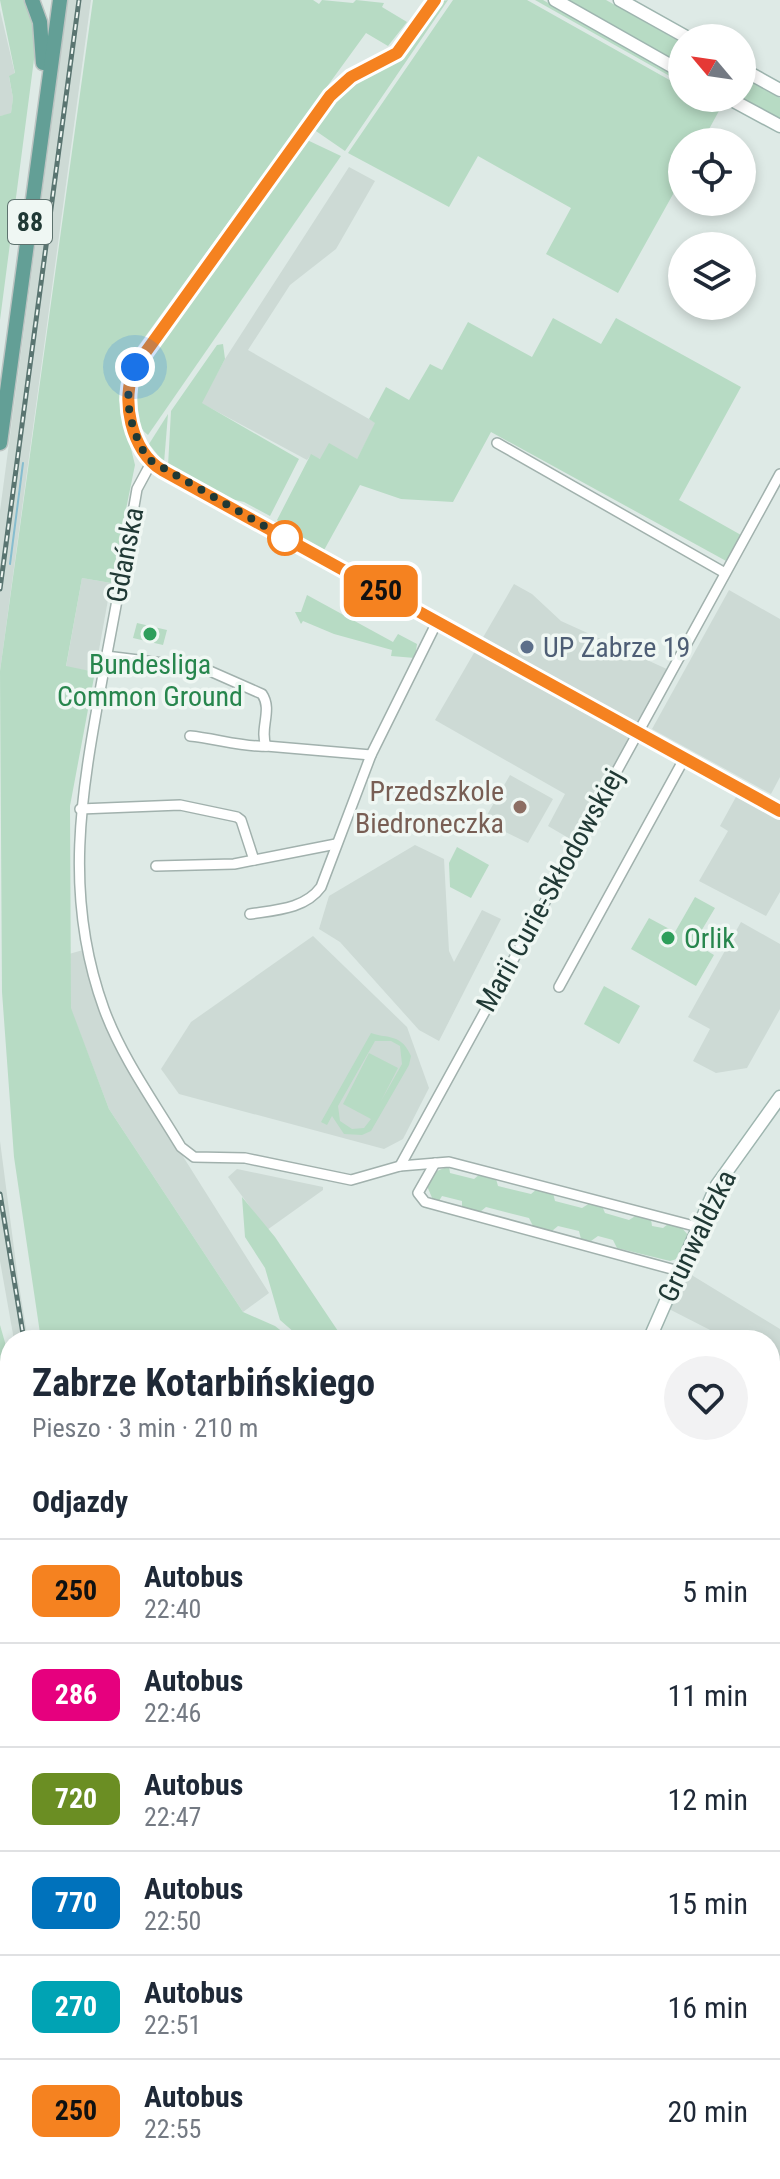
<!DOCTYPE html>
<html lang="pl">
<meta charset="utf-8">
<style>
body{margin:0;font-family:"Roboto Condensed",sans-serif;background:#f2f2f3;color:#1f2937;height:100vh;display:flex;flex-direction:column;font-size:30px;white-space:nowrap}
*{box-sizing:border-box;margin:0}
p{font-size:26px;color:#747a83}
.icon{flex:none;width:44px;height:44px;fill:none;stroke:currentColor;stroke-width:2;stroke-linecap:round;stroke-linejoin:round}
.map{position:relative;flex:1;overflow:hidden}
.side{position:absolute;left:0px;top:1330px;width:780px;height:850px;display:flex;flex-direction:column;background:#fff;border-radius:32px 32px 0 0;box-shadow:0 4px 12px #0003}
.side>*{flex:none}
.badge{padding:0 16px;border-radius:12px;font-size:28px;line-height:52px}
.needle{width:52px;rotate:299deg}
.tools{position:absolute;left:668px;top:24px;display:grid;gap:16px}
.tools a{display:grid;place-items:center;width:88px;height:88px;border-radius:50%;background:#fff;box-shadow:0 4px 12px #0003;font-size:40px}
.you{position:absolute;width:40px;height:40px;margin:-20px;border:6px solid #fff;border-radius:50%;background:#1a73e8;box-shadow:0 0 0 12px #1a73e833}
.map>.badge{position:absolute;translate:-50% -50%;box-shadow:0 0 0 4px #fff}
h2{padding:0 32px;font-size:30px;line-height:72px}
.round{display:grid;place-items:center;flex:none;width:84px;height:84px;border-radius:42px;background:#f2f2f3}
.overview{display:flex;align-items:center;justify-content:space-between;height:136px;padding:0 32px}
h1{font-size:38px;font-weight:700;line-height:60px}
ul{padding:0;list-style:none}
li{display:flex;align-items:center;gap:24px;height:104px;padding:0 32px;border-top:2px solid #e0e1e3}
li div{flex:1}
li b{display:block;font-size:30px}
li em{font-style:normal}
li .badge{min-width:88px;font-weight:700;text-align:center}
.map>svg:first-child{display:block}
.built{fill:#cddad5}
.green{fill:#b7dbc4;fill-rule:evenodd}
.lines{fill:none;stroke-linecap:round;stroke-linejoin:round}
.stream{stroke:#86bdcf;stroke-width:2}
.river{stroke:#86bdcf;stroke-width:14}
.street-casing{stroke:#a1b1ad;stroke-width:12}
.secondary-casing{stroke:#9eb5af;stroke-width:15}
.primary-casing{stroke:#bcc4c2;stroke-width:17}
.street{stroke:#fff;stroke-width:9}
.secondary{stroke:#fff;stroke-width:12}
.primary{stroke:#639f96;stroke-width:14}
.rail-casing{stroke:#5a7571;stroke-width:5}
.rail{stroke:#eff7f3;stroke-width:2;stroke-dasharray:6;stroke-linecap:butt}
.line-casing{stroke:#fff;stroke-width:18}
.line{stroke:#f58220;stroke-width:12}
.walk{stroke:#203935;stroke-width:8;stroke-dasharray:0 14.4}
.stop-dot{fill:#fff;stroke:#f58220;stroke-width:4}
.leisure-dot{fill:#2e9e5b;stroke:#eff7f3;stroke-width:3}
.service-dot{fill:#5c6f8a;stroke:#eff7f3;stroke-width:3}
.education-dot{fill:#8d6e63;stroke:#eff7f3;stroke-width:3}
.labels{text-anchor:middle;dominant-baseline:central;stroke-width:7;stroke-linejoin:round;paint-order:stroke}
.shield{fill:#eff7f3;stroke:#5e726e;stroke-width:2}
.shield-label{font-size:26px;font-weight:bold;fill:#203935}
.street-label{font-size:28px;fill:#203935;stroke:#eff7f3}
.service-label{font-size:28px;fill:#4e5e75;stroke:#eff7f3;text-anchor:start}
.leisure-label{font-size:28px;fill:#27864d;stroke:#eff7f3}
.education-label{font-size:28px;fill:#785e54;stroke:#eff7f3;text-anchor:end}
</style>
<div class="map">
<svg width="780" height="2179" viewBox="0 0 780 2179">
<rect width="100%" height="100%" fill="#deeae6"/>
<g class="built">
<path d="M68 0H91L0 671V511Z"/>
<path d="M0 10 15 74 9 77 13 98 11 114 0 116Z"/>
<path d="M349 167 375 181 336 249 290 285 248 350 376 423 357 459H320L311 455 307 460 201 403 225 359Z"/>
<path d="M82 578 111 583 95 672 66 667Z"/>
<path d="M514 584 532 594 561 621 669 670 572 840 548 826 565 794 435 720Z"/>
<path d="M729 590 780 619V777L771 794 652 729Z"/>
<path d="M510 775 553 799 528 843 479 819 487 815Z"/>
<path d="M737 795 780 818V892L766 916 699 881 728 831 720 826Z"/>
<path d="M415 845 444 859 449 951 454 962 482 910 501 919 439 1041 419 1030 340 942 319 929 329 896Z"/>
<path d="M741 922 780 944V1009L747 1068 716 1073 693 1061 710 1029 688 1017Z"/>
<path d="M313 936 407 1027 429 1088 403 1139 384 1149 179 1094 161 1069 191 1022Z"/>
<path d="M83 950 96 1003 133 1077 269 1293 243 1312 109 1109 70 1007 69 954Z"/>
<path d="M0 1141 18 1279 28 1340H14L0 1261Z"/>
<path d="M237 1169 323 1187V1190L267 1230 228 1177Z"/>
<path d="M685 1271 780 1329V1379L770 1373V1340H719L714 1332 669 1309Z"/>
<path d="M770 1848 780 1853V1895L770 1890Z"/>
<path d="M770 1906 780 1910V2166L775 2165 769 2179H635L629 2170H770Z"/>
</g>
<g class="green">
<path d="M0 0H29L34 12 36 44 0 320V116L11 113 13 98 9 76 15 73Z"/>
<path d="M93 0H313L319 4 322 0 353 3 356 0 384 3 382 7 407 22 388 46 366 33 118 374 123 376 119 400 135 465 111 583 82 578 66 666 95 672 70 806 71 1008 109 1109 243 1312 275 1326 293 1340H41L14 1157 2 992 0 671Z"/>
<path d="M448 0 345 151 313 129 349 86 403 55 443 1Z"/>
<path d="M453 0H527L682 87V98H701L720 109 702 142H682V178L618 293 546 254 571 208 478 156 449 207 348 153Z"/>
<path d="M535 0H543L682 79V83Z"/>
<path d="M569 0H606L682 43V64Z"/>
<path d="M742 77 780 98V119L742 98Z"/>
<path d="M305 139 341 156 148 435C130 422 132 390 140 371Z"/>
<path d="M553 318 601 344 616 318 741 387 679 500 741 535 728 562 491 432 453 502 401 499 360 485 323 552 293 535 277 520 311 454 320 459 329 443 357 459 375 423 369 419 386 387 409 400 430 364 442 370 468 322 532 357Z"/>
<path d="M223 344 225 359 202 403 299 459 270 516 244 502 223 497 168 466 171 411 217 345Z"/>
<path d="M168 414 164 463 149 444Z"/>
<path d="M307 595 393 642 398 634 417 644 415 658 391 656 392 650 334 634 303 621 301 624 295 612H301Z"/>
<path d="M137 623 167 630 163 645 133 638Z"/>
<path d="M457 847 489 865 471 898 450 887 449 863Z"/>
<path d="M695 897 715 908 694 943 714 955 696 986 631 949 649 918 675 932Z"/>
<path d="M604 986 640 1006 619 1044 584 1024Z"/>
<path d="M371 1033C388 1039 401 1033 411 1056L409 1065 371 1131 362 1135 344 1134 332 1116 327 1125 321 1122ZM375 1041H391L400 1046 402 1064 381 1101 398 1068 369 1053 343 1104 371 1119 364 1128 352 1129 340 1121 338 1106Z"/>
<path d="M449 1166 450 1173 474 1179 480 1174 496 1179 498 1186 531 1194 537 1189 553 1193 555 1201 582 1208 590 1203 602 1206 605 1213 629 1220 637 1215 651 1219 652 1226 663 1228 668 1224 681 1227 688 1235 677 1259 670 1261 617 1248 613 1240 598 1236 591 1241 581 1239 579 1231 558 1226 552 1231 533 1226 529 1218 486 1207 480 1212 462 1207V1201L442 1196 439 1201 433 1200 427 1186 437 1171Z"/>
<path d="M242 1197 275 1237 344 1340H303L280 1320 265 1268 245 1237Z"/>
<path d="M0 1325 10 1360V1417L0 1388Z"/>
<path d="M0 1440C10 1469 18 1502 0 1529Z"/>
<path d="M773 1446 780 1451V1649L770 1671Z"/>
<path d="M10 1543V1859L0 1876V1553Z"/>
<path d="M780 1689V1853L770 1848V1711Z"/>
<path d="M10 1871V2170H252L246 2179 0 2177V1889Z"/>
<path d="M268 2170H344L350 2179H263Z"/>
<path d="M362 2170H585L583 2179H368Z"/>
</g>
<g class="lines">
<path class="stream" d="M10 564 23 463"/>
<g class="river">
<path d="M770 1689 780 1667"/>
<path d="M592 2179 594 2170"/>
</g>
<g class="street-casing">
<g id="street">
<path d="M497 443 725 573"/>
<path d="M151 463 137 489C126 553 114 617 102 680 81 795 63 896 104 1009 122 1058 154 1102 181 1147L194 1157 245 1158 351 1180 400 1166 449 1162 698 1227"/>
<path d="M106 656 203 668 262 694C273 710 259 729 266 746"/>
<path d="M190 736C213 738 247 748 266 746L371 755"/>
<path d="M80 809 180 805 237 817 241 820 254 860"/>
<path d="M156 866 234 864 336 844"/>
<path d="M250 914C276 910 305 909 321 887L371 755 437 622"/>
<path d="M559 987 684 759"/>
<path d="M435 1163 418 1193 425 1202 679 1271"/>
<path d="M400 1166 780 474"/>
<path d="M770 1895 780 1900"/>
</g>
</g>
<g class="secondary-casing">
<g id="secondary">
<path d="M435 0 397 53 351 77 330 96 135 367C120 399 131 452 162 470L780 811"/>
<path d="M555 0 682 72"/>
<path d="M620 0 688 38"/>
<path d="M742 69 780 90"/>
<path d="M728 98 780 126"/>
<path d="M649 1340 717 1185 780 1097"/>
<path d="M255 2179 260 2170"/>
</g>
</g>
<g class="primary-casing">
<g id="primary">
<path d="M32 0 40 22 43 63"/>
<path d="M0 443 60 0"/>
<path d="M0 1399 10 1428"/>
<path d="M0 1429 10 1458"/>
<path d="M0 1535 10 1521"/>
</g>
</g>
<use href="#street" class="street"/>
<use href="#secondary" class="secondary"/>
<use href="#primary" class="primary"/>
<g class="rail-casing">
<g id="rail">
<path d="M0 589 79 0"/>
<path d="M0 1194 24 1340"/>
<path d="M353 2170 359 2179"/>
</g>
</g>
<use href="#rail" class="rail"/>
</g>
<g class="lines">
<g class="line-casing">
<path id="line" d="M435 0 397 53 351 77 330 96 135 367C120 399 131 451 162 470L780 811"/>
</g>
<use href="#line" class="line"/>
<path class="walk" d="M135 367C121 396 131 432 148 459L285 538"/>
</g>
<circle class="stop-dot" cx="285" cy="538" r="16"/>
<g class="leisure-dot">
<circle cx="150" cy="634" r="8"/>
<circle cx="668" cy="938" r="8"/>
</g>
<circle class="service-dot" cx="527" cy="647" r="8"/>
<circle class="education-dot" cx="520" cy="807" r="8"/>
<g class="labels">
<rect class="shield" x="8" y="200" width="44" height="44" rx="6"/>
<g class="shield-label">
<text x="30" y="222">88</text>
</g>
<g class="street-label">
<text transform="translate(125 555) rotate(-79)">Gdańska</text>
<text transform="translate(550 890) rotate(-61)">Marii Curie-Skłodowskiej</text>
<text transform="translate(697 1236) rotate(-64)">Grunwaldzka</text>
</g>
<g class="service-label">
<text x="543" y="647">UP Zabrze 19</text>
</g>
<g class="leisure-label">
<text x="150" y="664">Bundesliga<tspan x="150" dy="32">Common Ground</tspan></text>
<text x="684" y="938" text-anchor="start">Orlik</text>
</g>
<g class="education-label">
<text x="504" y="791">Przedszkole<tspan x="504" dy="32">Biedroneczka</tspan></text>
</g>
</g>
</svg>
<div class="tools">
<a><svg class="needle" viewBox="-14 -14 28 28"><path d="M0-13l5 13h-10z" fill="#e53935"/><path d="M0 13l5-13h-10z" fill="#747a83"/></svg></a>
<a><svg class="icon" aria-label="locate" viewBox="0 0 24 24"><circle cx="12" cy="12" r="6"/><path d="M12 2v4M12 18v4M2 12h4M18 12h4"/></svg></a>
<a><svg class="icon" aria-label="layers" viewBox="0 0 24 24"><path d="M12 4l9 5-9 5-9-5zM3 14l9 5 9-5"/></svg></a>
</div>
<div class="you" style="left:135px;top:367px"></div>
<b class="badge" style="left:381px;top:591px;background:#f58220;color:#111">250</b>
<section class="side">
<div class="overview"><div><h1>Zabrze Kotarbińskiego</h1><p>Pieszo · 3 min · 210 m</p></div><a class="round"><svg class="icon" aria-label="heart" viewBox="0 0 24 24"><path d="M12 20l-8-8c-3-5 5-10 8-4 3-6 11-1 8 4z"/></svg></a></div>
<h2>Odjazdy</h2>
<ul>
<li><span class="badge" style="background:#f58220;color:#111">250</span><div><b>Autobus</b><p>22:40</p></div><em>5 min</em></li>
<li><span class="badge" style="background:#e6007e;color:#fff">286</span><div><b>Autobus</b><p>22:46</p></div><em>11 min</em></li>
<li><span class="badge" style="background:#6b8e23;color:#fff">720</span><div><b>Autobus</b><p>22:47</p></div><em>12 min</em></li>
<li><span class="badge" style="background:#0072bc;color:#fff">770</span><div><b>Autobus</b><p>22:50</p></div><em>15 min</em></li>
<li><span class="badge" style="background:#00a3b4;color:#fff">270</span><div><b>Autobus</b><p>22:51</p></div><em>16 min</em></li>
<li><span class="badge" style="background:#f58220;color:#111">250</span><div><b>Autobus</b><p>22:55</p></div><em>20 min</em></li>
</ul>
</section>
</div>
